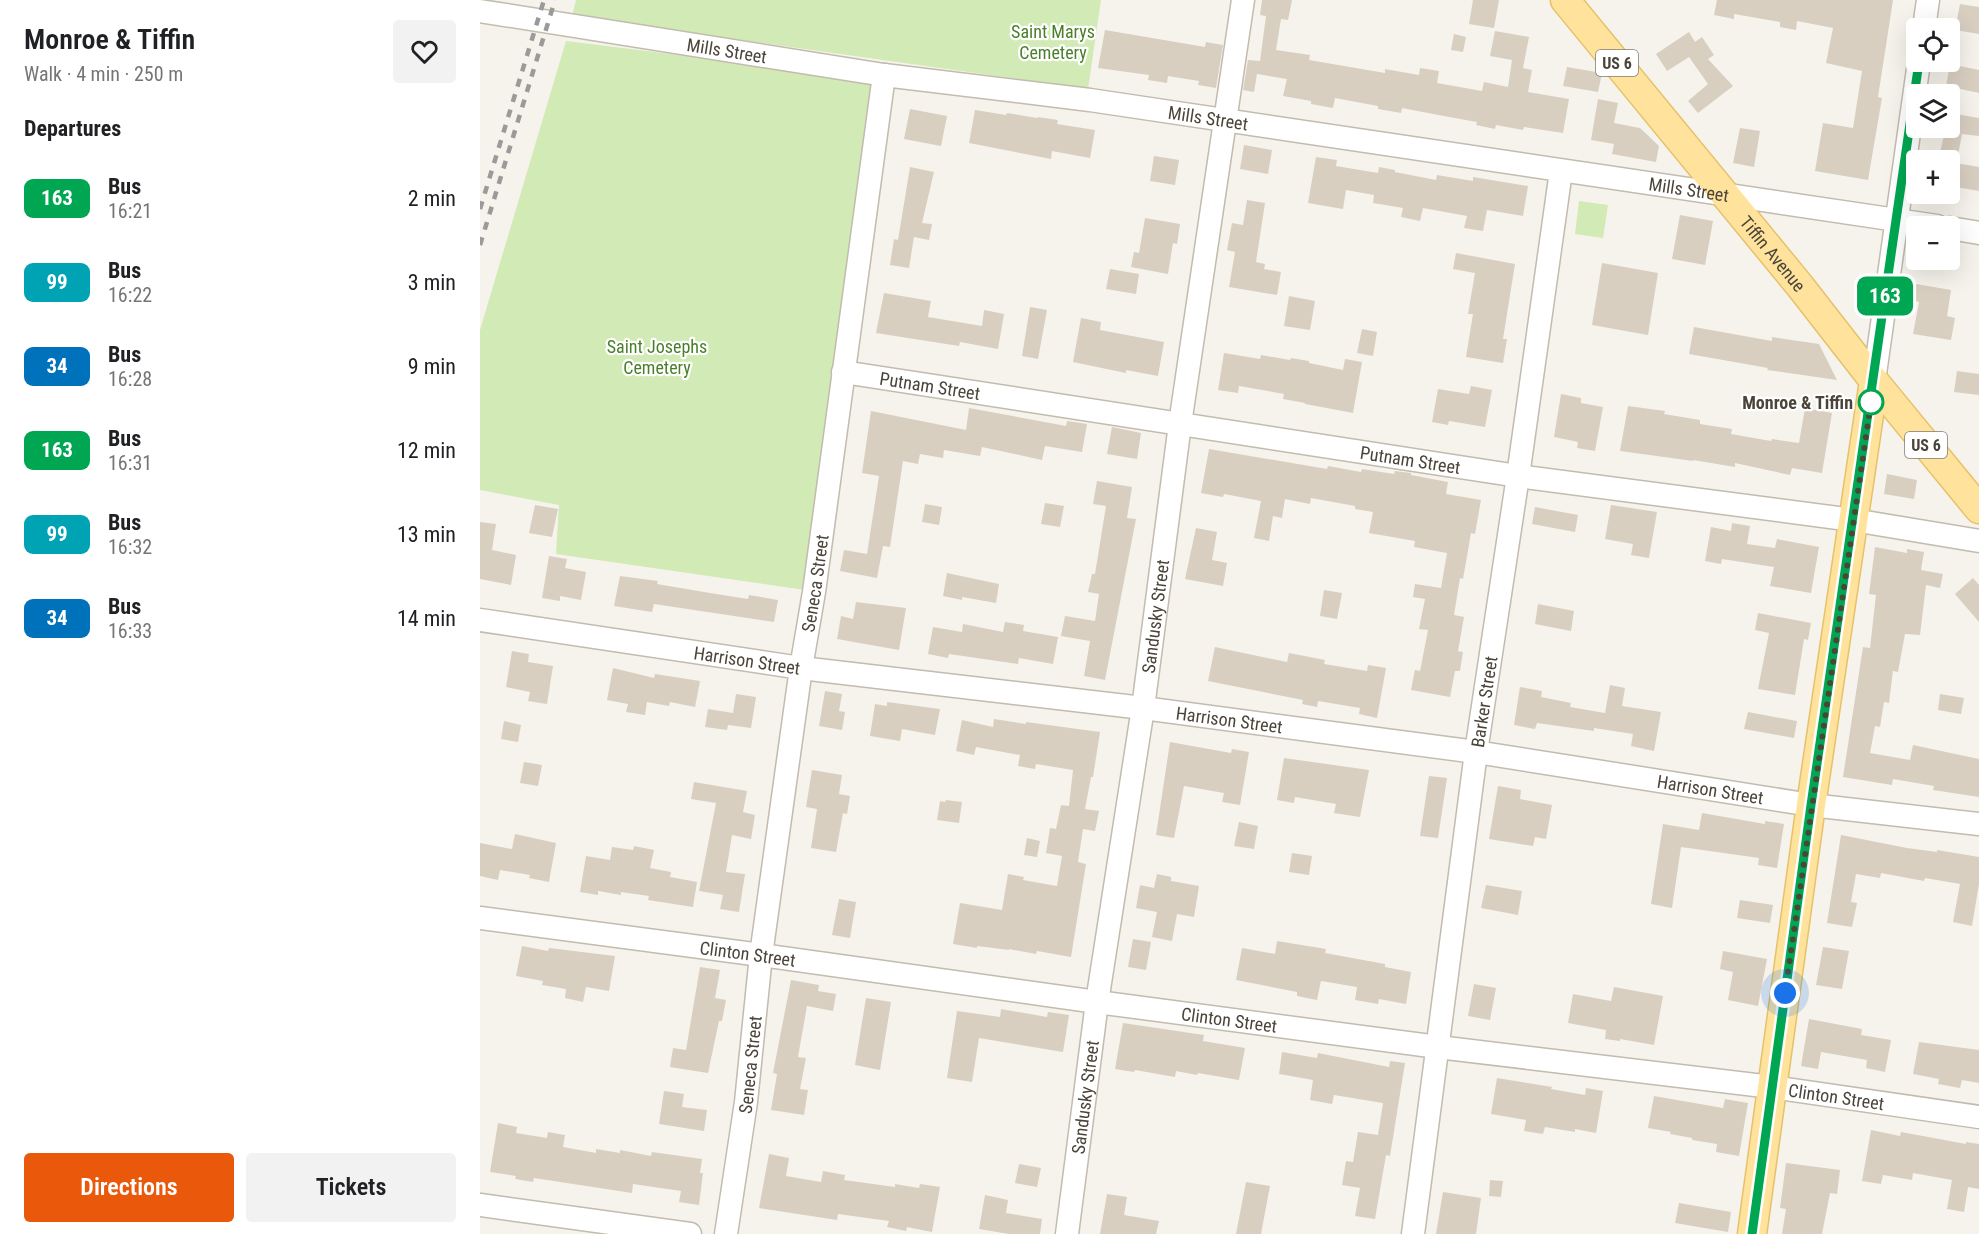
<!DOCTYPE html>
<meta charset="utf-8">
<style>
body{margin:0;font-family:"Roboto Condensed",sans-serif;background:#f2f2f2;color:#202124;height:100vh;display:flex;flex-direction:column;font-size:22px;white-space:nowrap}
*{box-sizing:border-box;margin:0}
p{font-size:20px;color:#757577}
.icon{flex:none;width:33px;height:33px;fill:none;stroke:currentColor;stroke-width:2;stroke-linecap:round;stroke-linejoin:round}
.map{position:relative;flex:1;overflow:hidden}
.panel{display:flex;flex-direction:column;background:#fff;width:480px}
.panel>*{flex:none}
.badge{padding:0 12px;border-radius:9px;font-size:21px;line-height:39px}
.tools{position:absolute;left:1426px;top:18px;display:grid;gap:12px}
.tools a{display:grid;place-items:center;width:54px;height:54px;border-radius:6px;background:#fff;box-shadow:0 6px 24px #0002;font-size:30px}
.you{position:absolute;width:30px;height:30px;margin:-15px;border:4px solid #fff;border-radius:50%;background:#1a73e8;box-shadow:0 0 0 9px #1a73e833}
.map>.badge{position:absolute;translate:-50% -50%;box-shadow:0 0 0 3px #fff}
h2{padding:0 24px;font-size:22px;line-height:54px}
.round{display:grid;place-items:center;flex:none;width:63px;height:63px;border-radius:6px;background:#f2f2f2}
.headline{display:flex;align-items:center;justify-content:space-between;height:102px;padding:0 24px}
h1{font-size:28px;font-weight:600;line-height:45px}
.button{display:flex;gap:12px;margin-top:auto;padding:12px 24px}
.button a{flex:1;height:69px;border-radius:6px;background:#ea580c;color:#fff;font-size:24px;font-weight:600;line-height:69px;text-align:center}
.button a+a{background:#f2f2f2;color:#202124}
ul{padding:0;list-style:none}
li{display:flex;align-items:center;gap:18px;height:84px;padding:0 24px}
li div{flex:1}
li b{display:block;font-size:22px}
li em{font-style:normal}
li .badge{min-width:66px;font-weight:700;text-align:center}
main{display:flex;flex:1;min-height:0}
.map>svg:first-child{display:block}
.green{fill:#d2eab5}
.building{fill:#d8cfc1}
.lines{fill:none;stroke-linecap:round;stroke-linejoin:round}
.minor-casing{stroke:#c2bbae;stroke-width:25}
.major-casing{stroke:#e6c16a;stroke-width:31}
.minor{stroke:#fff;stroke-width:22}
.major{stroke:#ffe39c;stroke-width:28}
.rail{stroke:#9a9a9a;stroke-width:4.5;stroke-dasharray:8 8;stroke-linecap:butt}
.line-casing{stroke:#fff;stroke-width:14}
.line{stroke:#00a651;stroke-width:9}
.walk{stroke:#4b4439;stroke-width:6;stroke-dasharray:0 10.8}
.stop-dot{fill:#fff;stroke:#00a651;stroke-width:3}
.labels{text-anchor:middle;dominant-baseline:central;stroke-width:4.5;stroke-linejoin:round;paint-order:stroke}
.shield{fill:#fff;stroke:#817c74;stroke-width:1.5}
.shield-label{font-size:16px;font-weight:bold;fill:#4b4439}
.park-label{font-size:18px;fill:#4a7f2a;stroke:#fff}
.street-label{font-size:18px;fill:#4b4439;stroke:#fff}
.stop-label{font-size:18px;font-weight:bold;fill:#4b4439;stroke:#fff;text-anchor:end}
</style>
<main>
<section class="panel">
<div class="headline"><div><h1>Monroe &amp; Tiffin</h1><p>Walk · 4 min · 250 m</p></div><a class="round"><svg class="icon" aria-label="heart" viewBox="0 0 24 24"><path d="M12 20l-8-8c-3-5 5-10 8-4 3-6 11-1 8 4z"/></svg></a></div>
<h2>Departures</h2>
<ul>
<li><span class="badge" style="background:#00a651;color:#fff">163</span><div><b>Bus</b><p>16:21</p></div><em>2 min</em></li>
<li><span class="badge" style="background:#00a3b4;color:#fff">99</span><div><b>Bus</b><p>16:22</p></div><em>3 min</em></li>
<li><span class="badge" style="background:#0072bc;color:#fff">34</span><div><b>Bus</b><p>16:28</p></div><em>9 min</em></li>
<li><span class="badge" style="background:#00a651;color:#fff">163</span><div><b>Bus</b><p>16:31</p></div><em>12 min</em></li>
<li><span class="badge" style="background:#00a3b4;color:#fff">99</span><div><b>Bus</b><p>16:32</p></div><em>13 min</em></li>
<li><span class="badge" style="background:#0072bc;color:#fff">34</span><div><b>Bus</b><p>16:33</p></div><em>14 min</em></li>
</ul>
<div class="button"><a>Directions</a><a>Tickets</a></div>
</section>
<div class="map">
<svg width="1499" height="1234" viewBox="0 0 1499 1234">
<rect width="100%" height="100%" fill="#f6f3ec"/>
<g class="green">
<path d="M96 0H621L608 89 92 16Z"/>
<path d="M86 41 393 79 325 590 76 554 79 505 0 490V330Z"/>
<path d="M1099 201 1128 205 1123 238 1095 234Z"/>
</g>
<g class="building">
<path d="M782 0H812L808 20 801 19 796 50 830 55 829 60 905 73V69L939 75 940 68 959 71 957 83 1002 91 1004 82 1028 87 1032 60 1010 56 1015 31 1049 37 1043 68 1052 70 1048 92 1089 99 1083 133 1044 127 1043 130 1016 125 1015 129 996 125 997 122 969 117 922 108 921 113 898 109V106L855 98 853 108 831 104V101L803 96 807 79 777 74 774 92 763 90 768 60 780 61 786 16 780 15Z"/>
<path d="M993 0H1019L1014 28 989 24Z"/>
<path d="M1237 0H1413L1398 97 1402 98 1388 180 1335 171 1343 123 1373 128 1382 71 1346 63 1353 28 1317 21 1316 30 1300 27V22L1254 14V19L1234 15Z"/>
<path d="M1480 4 1499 7V34L1475 30Z"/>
<path d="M625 30 725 47 726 42 743 45 736 88 718 85 719 81 688 76 687 83 668 80 669 75 618 68Z"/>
<path d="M1209 32 1215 42 1222 37 1234 55 1228 59 1253 86 1218 113 1208 101 1228 84 1209 57 1187 71 1176 54Z"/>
<path d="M974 34 986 37 983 52 971 50Z"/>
<path d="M1470 64 1499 70V93L1466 86Z"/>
<path d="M1087 67 1122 73 1118 92 1083 86Z"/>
<path d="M1118 99 1138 103 1134 123 1160 128 1179 146 1176 162 1132 154 1134 144 1111 140Z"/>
<path d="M430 109 467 116 461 146 424 139Z"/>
<path d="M495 110 526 115 527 113 557 118 558 117 578 120 577 124 615 130 610 158 572 151 571 159 489 143Z"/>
<path d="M1470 113 1499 118V136L1482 134 1477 160H1458L1466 128H1470Z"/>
<path d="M1260 128 1280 131 1274 167 1253 163Z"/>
<path d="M764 145 792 150 788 174 760 169Z"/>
<path d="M674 156 699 160 695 185 670 181Z"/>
<path d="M836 157 857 160 856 166 898 173 899 167 915 170V172L956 180 957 175 993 181V177L1048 186 1043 216 1007 210 1003 231 984 228 987 216 943 208 940 221 921 217 923 208 893 203 894 195 866 190 863 209 828 203Z"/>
<path d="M1470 162 1499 167V191L1470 186Z"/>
<path d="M430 167 454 172 442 223 452 224 449 240 434 237 429 268 410 265 414 239 418 240Z"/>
<path d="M767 200 785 203 776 262 785 264 784 269 801 272 797 295 749 287 755 252 747 250 752 223 763 225Z"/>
<path d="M1200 215 1233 221 1225 265 1192 259Z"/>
<path d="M665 218 700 224 697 244 693 243 688 274 651 267 654 252 659 253Z"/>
<path d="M976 253 1035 264 1023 339H1027L1023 363 986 357 993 314H988L995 273 973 269Z"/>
<path d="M1122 263 1178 273 1168 335 1112 325Z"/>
<path d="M630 269 659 274 656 294 626 289Z"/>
<path d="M1436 284 1471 290 1467 316 1475 318 1471 340 1433 334 1439 302 1433 301Z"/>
<path d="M404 293 451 301 448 317 502 326 504 310 524 314 518 349 480 342 479 346 396 333Z"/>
<path d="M809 296 835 301 830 330 804 326Z"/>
<path d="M550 307 567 310 558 359 542 356Z"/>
<path d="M601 318 621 322 620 330 684 342 678 376 646 370V373L593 362Z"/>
<path d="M1214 327 1292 341V337L1339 344 1357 380 1287 370 1288 368 1209 354Z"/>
<path d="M882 329 897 332 893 356 877 353Z"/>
<path d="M744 353 780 359 781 355 810 360 811 358 829 361V363L863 370 865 359 882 362 873 413 825 404V403L803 399 804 394 759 386 758 393 738 390Z"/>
<path d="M1477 371 1499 374V395L1474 392Z"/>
<path d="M991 386 1012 390 1005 427 969 421 968 425 952 422 958 389 989 394Z"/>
<path d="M1081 394 1101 398V403L1123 407 1115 451 1097 448 1098 442 1074 437Z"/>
<path d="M1148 406 1185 411 1184 414 1220 420V424L1252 429 1251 434 1291 441 1292 439 1319 443 1325 408 1352 413 1342 473 1312 468 1310 475 1255 463V467L1213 460V461L1140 451Z"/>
<path d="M489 408 586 426 587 421 607 424 602 452 565 446 562 460 502 447 500 456 464 450 463 458 440 454 438 464 423 461 410 547 403 546 397 578 360 571 364 550 387 554 399 476 382 473 391 411 486 430Z"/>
<path d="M632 427 661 433 657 459 627 454Z"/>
<path d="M729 449 847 469 848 466 881 472 882 469 914 474 915 471 931 473V475L968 482 966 494 1001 500 995 534 991 533 983 579 980 578 974 615 984 617 978 651 983 652 980 671H975L970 697 931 690 935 670 940 671 948 630 939 629 945 599 933 597 935 584 961 588 967 553 934 547 935 541 889 533 893 512 875 509V506L831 498 830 504 805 499 802 518 793 516 789 541 774 538 781 501 744 494 743 497 721 493Z"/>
<path d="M1407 474 1437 480 1434 499 1404 494Z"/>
<path d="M617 481 652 487 647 518 656 519 625 680 604 676 610 641 581 636 585 616 615 621 619 594 608 592 612 574H615L626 506 613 504Z"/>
<path d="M565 503 584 506 580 527 561 524Z"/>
<path d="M445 504 462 507 459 525 442 522Z"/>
<path d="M55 505 78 509 72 537 49 533Z"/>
<path d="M1131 505 1177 512 1169 558 1151 555 1153 544 1125 539Z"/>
<path d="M1055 507 1098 515 1095 532 1052 524Z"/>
<path d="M0 522 16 524 12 550 36 555 31 585 0 579Z"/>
<path d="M1252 523 1270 526 1267 544 1295 548 1297 539 1339 547 1331 593 1290 586 1294 567 1242 559 1241 564 1225 561 1231 527 1251 531Z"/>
<path d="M716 528 737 532 732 560 747 563 743 586 705 579Z"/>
<path d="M1395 547 1427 553V549L1444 552 1441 570 1463 574 1460 588 1446 585 1440 635 1425 634 1418 672 1413 671 1409 703 1404 702 1400 727 1395 726 1390 753 1430 760 1433 745 1499 759V797L1453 790 1454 786 1413 779 1412 785 1363 777 1383 647 1390 648 1396 595 1389 594Z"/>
<path d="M69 556 87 559 85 568 106 572 101 600 80 596V601L62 598Z"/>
<path d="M467 573 519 584 516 603 482 597V600L463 596Z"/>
<path d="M140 576 178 581 177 584 230 593 268 599 269 595 298 600 294 622 174 604 172 612 134 606Z"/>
<path d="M1493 578 1499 585V622L1475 594Z"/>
<path d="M844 590 862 593 857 619 840 616Z"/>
<path d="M376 602 426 608 419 650 357 639 361 616 373 619Z"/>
<path d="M1058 604 1094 611 1091 631 1055 624Z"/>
<path d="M1278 613 1331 623 1328 640 1324 639 1315 695 1278 689 1289 633 1275 630Z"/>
<path d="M525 622 544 625 543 631 578 637 573 664 539 658 538 664 469 654 468 658 448 654 453 627 482 632 483 624 523 632Z"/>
<path d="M735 647 807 662 809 653 845 660 844 664 887 671 888 665 906 668 897 718 879 714 880 708 838 701 837 707 822 704 823 700 728 681Z"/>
<path d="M32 651 49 654 48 662 73 666 67 704 48 701 50 692 26 687Z"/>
<path d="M133 668 174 678 175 674 220 681 215 707 190 702 189 706 167 702 165 715 146 712 148 704 127 700Z"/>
<path d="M1130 685 1145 688 1142 706 1181 712 1174 751 1151 746 1153 734 1114 728V731L1057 723 1055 729 1034 725 1040 687 1062 691 1061 697 1091 703 1090 707 1125 713Z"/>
<path d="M345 691 362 694 359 711 365 712 362 730 339 726Z"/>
<path d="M256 694 276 697 271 728 248 725 247 730 225 727 228 709 253 713Z"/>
<path d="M1460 694 1484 698 1481 714 1458 710Z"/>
<path d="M407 702 460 709 455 735 422 729 420 741 390 736 395 704 407 706Z"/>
<path d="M1268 712 1317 721 1314 738 1264 729Z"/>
<path d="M514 719 546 724V722L620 732 613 777H611L605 809 619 811 615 831 603 829 598 862 606 864 591 957 557 951 556 954 529 949V950L497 946V948L473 944 480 903 522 910 528 874 544 877 543 880 577 886 582 856 566 853 570 828 576 829 581 805 589 806 593 770 556 764 555 769 538 766 540 755 496 747 494 755 476 751 482 720 513 727Z"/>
<path d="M24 721 41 725 38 742 21 739Z"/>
<path d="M690 742 751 753 752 749 769 752 760 805 742 802 744 793 704 786 694 838 676 835Z"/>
<path d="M804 758 889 770 880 817 854 813 856 804 815 797 814 803 797 800Z"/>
<path d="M44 762 62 765 58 786 40 783Z"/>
<path d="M332 770 362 775 359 794 370 796 367 814 363 813 356 852 331 848 337 809 326 807Z"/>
<path d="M949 776 967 778 958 838 940 836Z"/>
<path d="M214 782 267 791 263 812 275 815 271 839 252 835 246 872 265 874 259 912 240 909 243 895 219 891 236 803 211 799Z"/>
<path d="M1018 786 1041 790 1040 799 1072 805 1066 839 1055 837 1053 846 1009 839Z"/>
<path d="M466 800 482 802 479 823 457 820 460 801 465 802Z"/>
<path d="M1222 813 1285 824V821L1304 824 1297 868 1278 865 1279 858 1201 847 1192 908 1171 904 1183 824 1219 830Z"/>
<path d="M759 822 778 826 774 849 754 846Z"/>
<path d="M35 834 76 843 69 882 49 878 50 875 20 870 18 880 0 876V843L32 849Z"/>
<path d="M1361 835 1427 848 1457 852V850L1499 857V884L1492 926 1473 922 1480 884 1445 878 1444 881 1401 873 1400 878 1376 874 1371 902 1377 903 1372 927 1347 923Z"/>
<path d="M547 838 560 841 557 857 544 855Z"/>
<path d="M154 846 174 850 170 868 191 872 190 877 217 882 213 907 168 900 169 896 141 892V895L118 891V895L100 892 106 856 130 860 132 847 153 850Z"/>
<path d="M812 853 832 856 829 875 809 872Z"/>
<path d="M677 874 691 877V881L719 886 714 917 697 914 692 941 672 937 677 912 656 908 660 885 674 888Z"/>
<path d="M1006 885 1042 891 1038 915 1001 908Z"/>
<path d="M359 899 376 902 370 938 352 935Z"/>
<path d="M1260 900 1293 905 1290 923 1257 918Z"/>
<path d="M653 939 671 942 666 970 648 967Z"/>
<path d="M797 941 846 949 845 953 905 964V967L931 972 926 1004 899 999 898 1004 875 1000 877 987 841 981 837 1000 817 996V992L756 980 762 948 795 954Z"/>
<path d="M42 946 68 951 69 948 135 956 129 991 106 987 103 1002 85 998 86 989 62 985 63 981 36 976Z"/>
<path d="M1343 947 1369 951 1362 989 1336 985Z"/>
<path d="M1243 951 1287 959 1278 1006 1248 1000 1253 972 1240 969Z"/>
<path d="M220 967 240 970 235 998 246 1000 242 1021H239L228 1073 190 1067 193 1048 206 1050Z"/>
<path d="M311 980 339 985 338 991 356 994 353 1011 327 1006 318 1057 326 1058 320 1089 328 1090 324 1115 291 1110 297 1074 293 1073Z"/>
<path d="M994 984 1016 988 1010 1020 988 1016Z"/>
<path d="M1134 987 1183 996 1174 1045 1140 1039V1041L1125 1039 1126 1030 1088 1023 1093 994 1131 1001Z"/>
<path d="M386 998 411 1002 400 1070 375 1065Z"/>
<path d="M521 1009 567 1017 568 1012 589 1015 583 1052 499 1038 492 1082 467 1078 477 1011 520 1017Z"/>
<path d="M1329 1019 1382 1029 1381 1035 1411 1040 1405 1072 1386 1068 1387 1060 1341 1052 1338 1069 1321 1066Z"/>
<path d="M643 1023 724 1035 723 1041 765 1048 759 1080 718 1073 717 1075 696 1071 695 1077 655 1070 654 1072 635 1069Z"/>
<path d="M1439 1042 1499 1050V1083L1482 1080 1480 1088 1458 1084 1459 1079 1433 1074Z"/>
<path d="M802 1052 837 1058 838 1053 909 1067 910 1061 925 1063 910 1156 906 1155 895 1219 875 1216 880 1188 862 1185 866 1161 873 1162 878 1132 898 1135 903 1103 854 1095 852 1104 830 1100 833 1080 799 1074Z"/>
<path d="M1017 1078 1072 1087 1071 1089 1105 1095 1106 1088 1123 1091 1116 1133 1095 1129V1132L1065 1127 1063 1134 1044 1131 1046 1120 1011 1114Z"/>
<path d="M184 1091 204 1094 202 1107 227 1110 224 1131 179 1124Z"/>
<path d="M1174 1096 1243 1108 1245 1099 1268 1103 1259 1156 1236 1152 1237 1144 1212 1140V1138L1190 1134 1191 1132 1168 1128Z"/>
<path d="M18 1123 37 1127 36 1133 67 1138 68 1132 85 1135 83 1147 116 1153V1149L140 1153V1150L171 1156 172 1152 222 1159 220 1173H223L219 1205 199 1202 201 1191 153 1184 152 1193 54 1178 53 1182 35 1179 36 1176 10 1172Z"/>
<path d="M1391 1130 1420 1136 1421 1132 1486 1144V1142L1499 1144V1189L1488 1187 1484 1212 1467 1209 1472 1180 1433 1173 1432 1180 1403 1175 1401 1184 1382 1181Z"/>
<path d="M289 1154 309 1158 306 1176 341 1182 343 1171 365 1175 364 1180 415 1187V1184L439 1188 440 1184 460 1187 452 1232 427 1227 426 1231 407 1227 409 1221 358 1214 357 1220 279 1208Z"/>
<path d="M1306 1163 1360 1170 1357 1194 1350 1193 1342 1234H1302L1306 1209 1300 1208Z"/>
<path d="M539 1164 561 1168 557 1187 535 1183Z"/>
<path d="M1010 1180 1023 1181 1021 1197 1009 1196Z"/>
<path d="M766 1182 790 1186 781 1234H756Z"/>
<path d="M963 1192 1001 1198 996 1234H956Z"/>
<path d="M627 1194 647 1197 644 1215 679 1221 676 1234H620Z"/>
<path d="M505 1195 528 1200 526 1213 562 1219 560 1234H529L499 1229Z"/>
<path d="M1199 1203 1251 1212 1248 1232 1195 1223Z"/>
</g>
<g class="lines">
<g class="minor-casing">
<g id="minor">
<path id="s1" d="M0 11 404 75 610 100 1457 226"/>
<path d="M1444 28 1448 0"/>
<path d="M1470 228 1499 233"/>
<path id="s2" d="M363 372 1038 476 1373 520 1499 541"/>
<path d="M1394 381 1439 62"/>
<path id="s3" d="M0 620 321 668 663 708 996 752 1331 805 1499 824"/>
<path id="s4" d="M0 918 281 955 617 1002 958 1047 1292 1087 1499 1117"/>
<path d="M0 1205 210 1234"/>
<path id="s5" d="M246 1234 266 1102 281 955 321 668 334 592 404 75"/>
<path id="s6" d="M587 1234 617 1002 663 708 700 424 763 0"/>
<path id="s7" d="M933 1234 996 752 1038 476 1081 171"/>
</g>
</g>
<g class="major-casing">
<g id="major">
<path id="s8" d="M1085 0 1320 286 1394 381 1499 509"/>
<path d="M1272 1234 1331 805 1394 381"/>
</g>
</g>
<use href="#minor" class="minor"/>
<use href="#major" class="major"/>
<g class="rail">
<path d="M0 209 64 0"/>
<path d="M0 245 75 0"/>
</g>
</g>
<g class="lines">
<g class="line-casing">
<path id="line" d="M1272 1234 1331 805 1439 62"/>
</g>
<use href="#line" class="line"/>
<path class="walk" d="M1305 993 1391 402"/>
</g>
<circle class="stop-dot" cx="1391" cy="402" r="12"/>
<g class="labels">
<g class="shield">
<rect x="1116" y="50" width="42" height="26" rx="4.5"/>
<rect x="1425" y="432" width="42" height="26" rx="4.5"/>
</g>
<g class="shield-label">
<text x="1137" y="63">US 6</text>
<text x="1446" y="445">US 6</text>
</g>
<g class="park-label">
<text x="573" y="31">Saint Marys<tspan x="573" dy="21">Cemetery</tspan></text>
<text x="177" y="346">Saint Josephs<tspan x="177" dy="21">Cemetery</tspan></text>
</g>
<g class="street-label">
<text stroke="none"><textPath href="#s1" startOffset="250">Mills Street</textPath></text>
<text stroke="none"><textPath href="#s1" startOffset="736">Mills Street</textPath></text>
<text stroke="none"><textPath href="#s1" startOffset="1222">Mills Street</textPath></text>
<text stroke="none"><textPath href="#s8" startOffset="328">Tiffin Avenue</textPath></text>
<text stroke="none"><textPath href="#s2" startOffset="88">Putnam Street</textPath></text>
<text stroke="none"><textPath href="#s2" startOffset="574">Putnam Street</textPath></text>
<text stroke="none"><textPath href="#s5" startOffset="657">Seneca Street</textPath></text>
<text stroke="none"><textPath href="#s6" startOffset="624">Sandusky Street</textPath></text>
<text stroke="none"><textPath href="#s3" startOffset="270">Harrison Street</textPath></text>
<text stroke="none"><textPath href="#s7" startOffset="537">Barker Street</textPath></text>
<text stroke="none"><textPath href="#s3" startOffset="756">Harrison Street</textPath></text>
<text stroke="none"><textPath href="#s3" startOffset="1242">Harrison Street</textPath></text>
<text stroke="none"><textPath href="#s4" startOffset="270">Clinton Street</textPath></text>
<text stroke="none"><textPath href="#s4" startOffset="756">Clinton Street</textPath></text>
<text stroke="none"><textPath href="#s5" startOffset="171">Seneca Street</textPath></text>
<text stroke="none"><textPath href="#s4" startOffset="1368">Clinton Street</textPath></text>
<text stroke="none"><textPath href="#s6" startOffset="138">Sandusky Street</textPath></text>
</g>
<g class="stop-label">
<text x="1373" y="402">Monroe &amp; Tiffin</text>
</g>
</g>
</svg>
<div class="tools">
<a><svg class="icon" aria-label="locate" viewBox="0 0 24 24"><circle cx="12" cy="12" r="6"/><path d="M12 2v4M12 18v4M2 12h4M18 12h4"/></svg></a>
<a><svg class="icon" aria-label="layers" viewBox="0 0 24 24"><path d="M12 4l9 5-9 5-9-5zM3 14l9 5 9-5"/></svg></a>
<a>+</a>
<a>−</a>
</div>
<div class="you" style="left:1305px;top:993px"></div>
<b class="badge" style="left:1405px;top:296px;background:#00a651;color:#fff">163</b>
</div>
</main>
